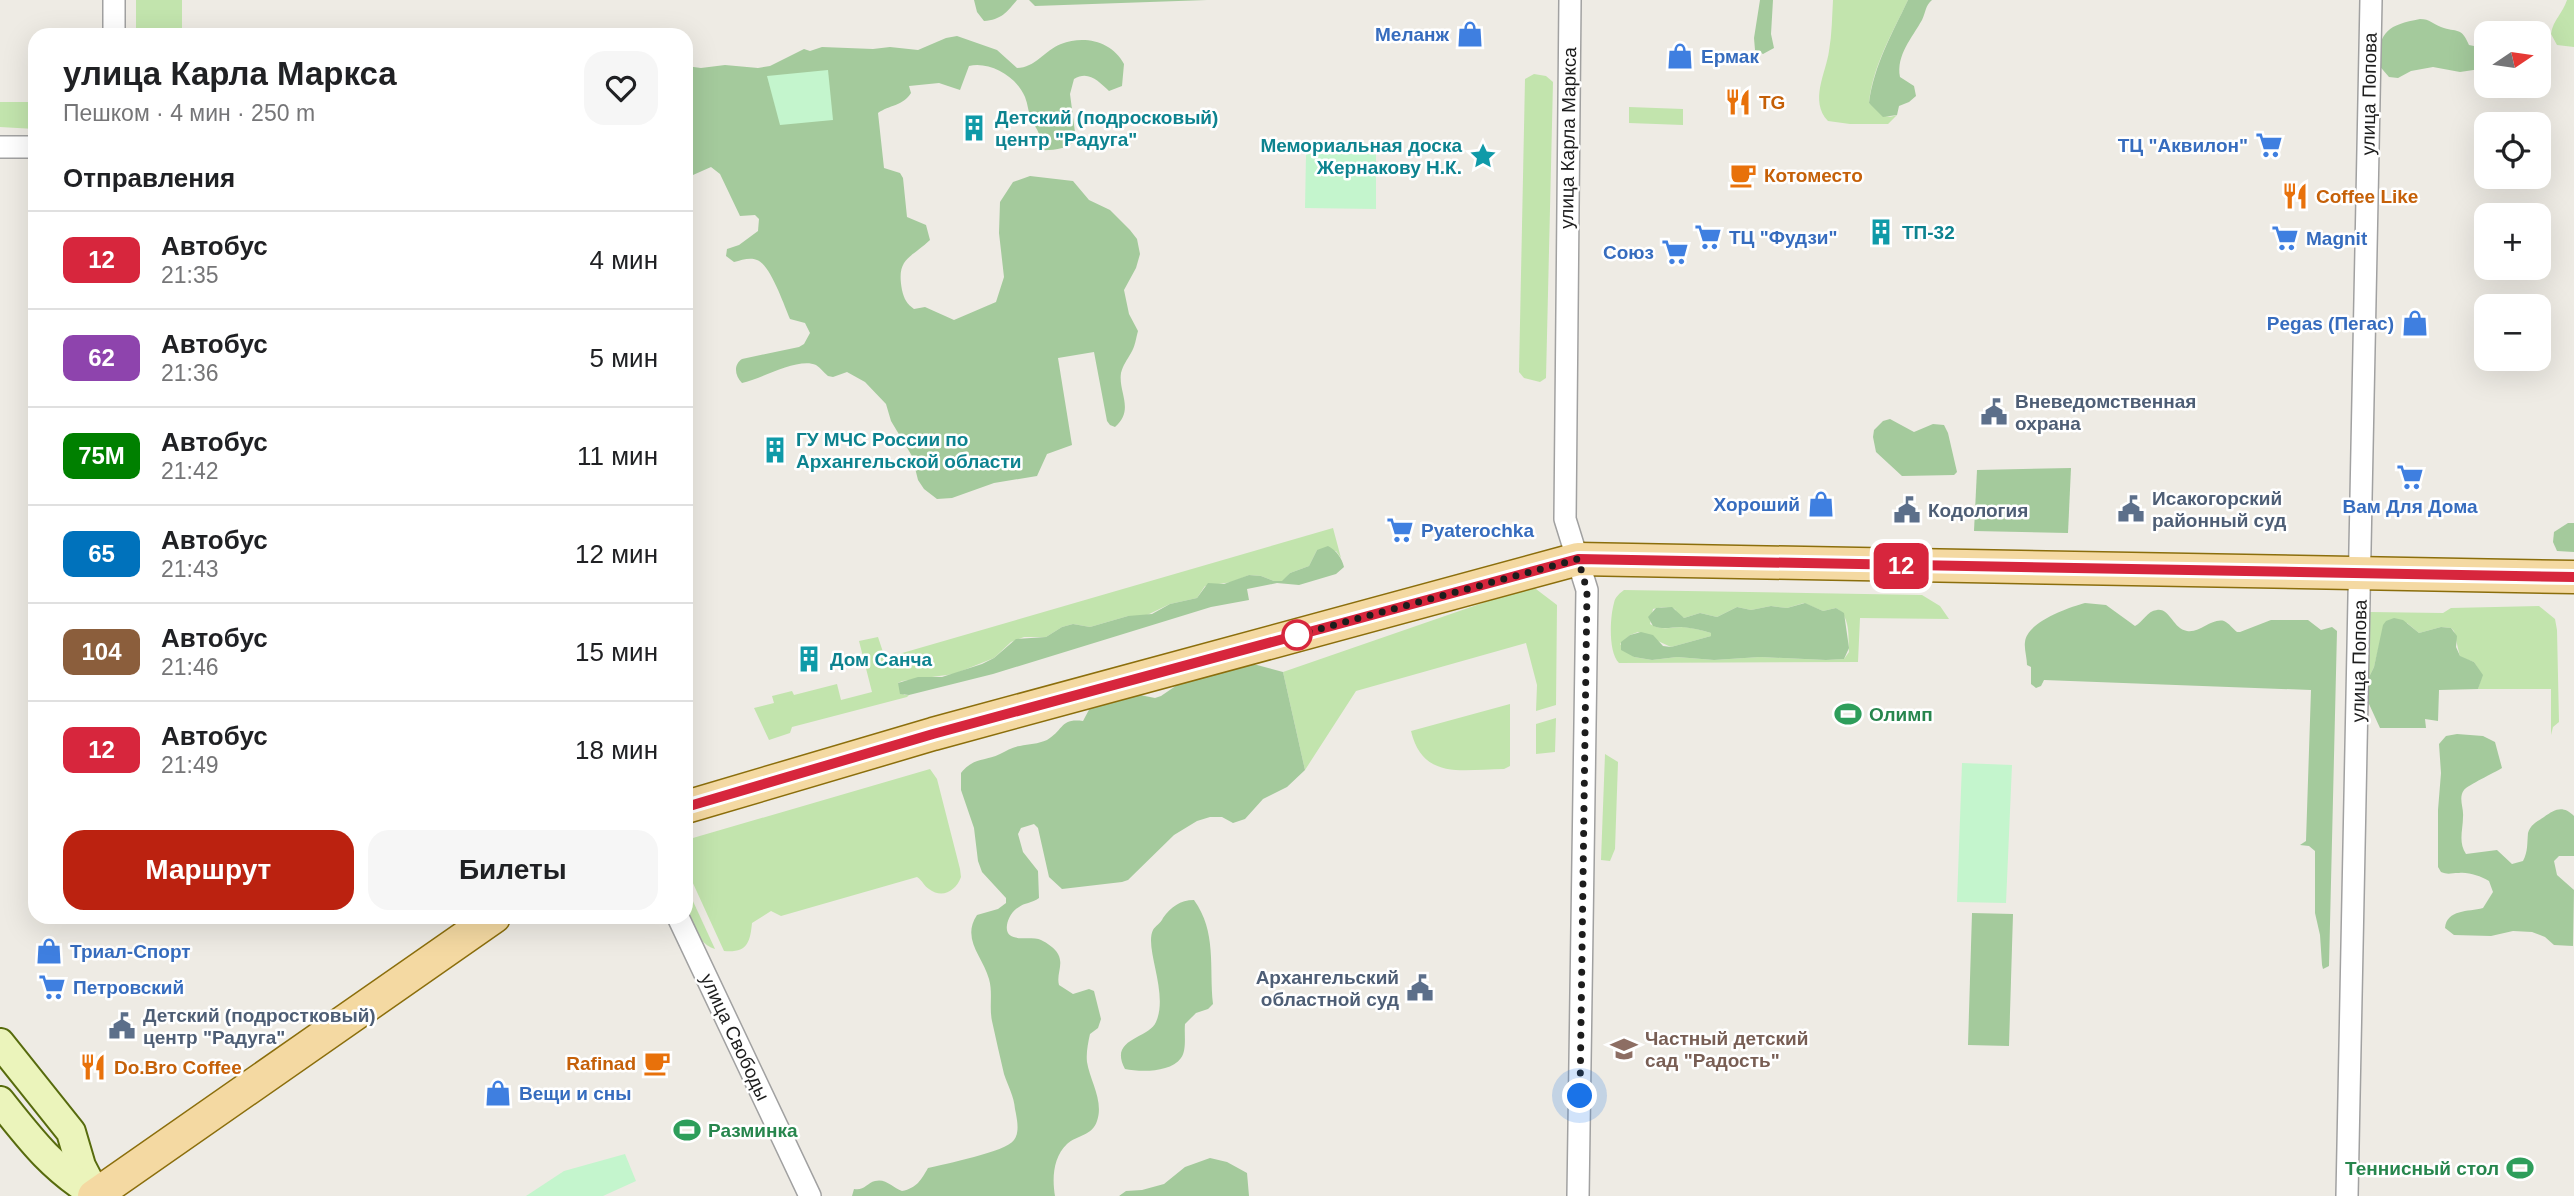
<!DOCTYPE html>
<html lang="ru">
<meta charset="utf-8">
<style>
body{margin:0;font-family:Helvetica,sans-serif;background:#f6f6f6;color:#202124;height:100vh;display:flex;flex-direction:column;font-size:26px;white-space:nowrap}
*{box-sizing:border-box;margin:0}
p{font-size:23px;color:#757577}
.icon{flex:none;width:38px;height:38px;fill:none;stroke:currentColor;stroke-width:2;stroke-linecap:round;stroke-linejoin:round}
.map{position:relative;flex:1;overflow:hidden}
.side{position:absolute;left:28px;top:28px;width:665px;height:896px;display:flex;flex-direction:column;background:#fff;border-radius:21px;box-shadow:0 7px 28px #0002}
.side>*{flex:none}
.badge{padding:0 14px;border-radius:10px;font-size:24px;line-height:46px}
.needle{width:46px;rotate:77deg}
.controls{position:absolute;left:2474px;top:21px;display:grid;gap:14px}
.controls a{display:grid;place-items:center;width:77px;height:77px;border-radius:14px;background:#fff;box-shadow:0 7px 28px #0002;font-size:35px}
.you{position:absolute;width:35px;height:35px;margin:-18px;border:5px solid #fff;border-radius:50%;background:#1a73e8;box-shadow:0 0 0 10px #1a73e833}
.map>.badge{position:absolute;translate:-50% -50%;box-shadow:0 0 0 4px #fff}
h2{padding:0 35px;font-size:26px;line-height:63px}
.round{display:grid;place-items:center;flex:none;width:74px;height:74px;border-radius:21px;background:#f6f6f6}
.headline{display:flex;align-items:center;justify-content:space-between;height:119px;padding:0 35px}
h1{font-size:33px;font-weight:600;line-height:52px}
.action{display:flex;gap:14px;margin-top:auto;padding:14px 35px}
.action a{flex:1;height:80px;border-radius:21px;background:#bb2210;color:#fff;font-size:28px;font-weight:600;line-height:80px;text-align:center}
.action a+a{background:#f6f6f6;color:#202124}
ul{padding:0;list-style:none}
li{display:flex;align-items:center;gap:21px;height:98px;padding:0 35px;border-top:2px solid #e0e0e0}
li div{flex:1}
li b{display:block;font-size:26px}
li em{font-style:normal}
li .badge{min-width:77px;font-weight:700;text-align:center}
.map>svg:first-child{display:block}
.grass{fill:#c2e4ad;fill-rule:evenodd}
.forest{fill:#a4ca9c}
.park{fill:#c4f5cd}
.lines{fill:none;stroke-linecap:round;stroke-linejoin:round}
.street-casing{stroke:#a1a1a1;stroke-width:24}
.secondary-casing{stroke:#576b0d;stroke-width:32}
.primary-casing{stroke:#8b6e0c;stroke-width:35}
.street{stroke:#fff;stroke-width:21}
.secondary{stroke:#ebf4bb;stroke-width:28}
.primary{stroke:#f4d9a2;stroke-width:32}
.line-casing{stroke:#fff;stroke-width:16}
.line{stroke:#d7263d;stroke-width:10}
.walk{stroke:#1d1d1d;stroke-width:7;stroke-dasharray:0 12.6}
.stop-dot{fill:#fff;stroke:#d7263d;stroke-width:3.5}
.labels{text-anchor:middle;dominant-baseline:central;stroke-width:5;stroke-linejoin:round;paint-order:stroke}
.shop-label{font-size:19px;font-weight:bold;fill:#366cbe;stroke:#fff;text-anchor:start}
.street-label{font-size:19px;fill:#1d1d1d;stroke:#fff}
.food-label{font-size:19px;font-weight:bold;fill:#c56008;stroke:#fff;text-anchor:start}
.culture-label{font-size:19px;font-weight:bold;fill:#0d838f;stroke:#fff;text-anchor:start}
.service-label{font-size:19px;font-weight:bold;fill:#4e5e75;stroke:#fff;text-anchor:start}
.leisure-label{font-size:19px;font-weight:bold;fill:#27864d;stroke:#fff;text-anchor:start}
.education-label{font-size:19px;font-weight:bold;fill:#785e54;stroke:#fff;text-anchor:start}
</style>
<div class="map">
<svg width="2574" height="1196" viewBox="0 0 2574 1196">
<rect width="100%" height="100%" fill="#eeebe4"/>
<g class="grass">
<path d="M136 0H182V29L201 30V34L136 35Z"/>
<path d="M1833 0H1908C1892 34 1873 65 1869 103 1880 110 1882 121 1897 115L1888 124H1850L1828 121C1809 101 1826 73 1829 51 1832 34 1832 17 1833 0Z"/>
<path d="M2567 0H2574V47L2557 45 2551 34C2553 20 2563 13 2567 0Z"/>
<path d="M1534 74 1546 76 1553 82 1546 378 1540 382 1524 378 1519 372 1525 79Z"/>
<path d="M31 88H35V129L0 127V102H30Z"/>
<path d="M1629 107 1683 109V125L1629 123Z"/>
<path d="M1333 528 1341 558 1336 551 1317 550 1309 566 1290 573 1283 581H1274L1261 576 1249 575 1232 582 1205 586 1197 598 1170 604 1145 616H1128L1090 627 1073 624 1062 627 1046 637H1024L1011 642 994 658 954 674 902 681 898 683 904 695H909L907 697 792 727 790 733 769 740 754 708 774 703 772 696 792 691 794 695 837 684 841 700 872 692 859 641 878 637 885 658Z"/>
<path d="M1532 586 1557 605 1556 705 1536 711 1537 685 1526 643 1356 691 1305 770 1283 672Z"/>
<path d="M1624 590 1922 595 1940 606 1949 619 1860 618 1858 662 1619 663C1608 652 1610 617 1614 603 1615 597 1620 593 1624 590ZM1804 603 1823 611 1836 608C1851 617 1848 636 1849 652L1844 659 1826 660 1760 657 1714 660 1677 657 1652 660 1634 657 1620 644 1630 635 1638 632 1671 647 1711 636V633C1702 630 1693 628 1683 627 1671 627 1661 631 1650 624L1653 609C1661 607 1667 607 1675 609L1678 615 1684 618 1700 613 1717 617 1737 607 1751 610 1771 606 1787 608Z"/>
<path d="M2539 606 2555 619 2557 630 2559 722 2553 727 2551 735V689H2478L2482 675 2474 662 2460 657 2454 631 2451 628 2441 627 2419 633 2407 623 2382 634 2374 667 2368 679 2370 612 2443 613 2451 608Z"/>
<path d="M1510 704V766L1504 769C1463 769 1423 781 1411 731Z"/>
<path d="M1556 718 1555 752 1536 754V724Z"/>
<path d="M1605 754 1618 762 1615 849 1610 861 1601 860Z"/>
<path d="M930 769 937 779 960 869 961 877C956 891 942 899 929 889 924 886 923 881 917 877L781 916 771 911 752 923C750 943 747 953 724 951L686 868V840Z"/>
<path d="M686 886 715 949C692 942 686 908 686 886Z"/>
</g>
<g class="forest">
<path d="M974 0H1017C1007 12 1001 20 984 21L977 12Z"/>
<path d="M1029 0H1207L1035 6Z"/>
<path d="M1760 0H1773L1771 34 1774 48 1763 54 1755 50 1754 38Z"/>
<path d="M1908 0H1932C1925 6 1926 12 1922 20 1912 38 1896 55 1900 77L1914 86 1916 96 1909 102 1899 106 1897 115 1883 117 1869 103C1874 65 1892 34 1908 0Z"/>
<path d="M2420 19C2430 19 2433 24 2441 27 2457 33 2461 26 2469 45L2474 46 2486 53 2487 68 2460 72 2433 67 2411 71 2398 78 2389 77 2377 63C2380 31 2388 25 2420 19Z"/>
<path d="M957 36 997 50 1017 68C1035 68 1045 50 1061 44 1084 35 1112 41 1124 64L1122 86 1109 91C1099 82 1089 70 1074 79L1070 94 1076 140C1069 149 1050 151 1039 150L1036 144 1039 134C1037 128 1033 124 1031 119 1028 112 1028 104 1025 97 1017 77 990 61 969 66L960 90 939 83 909 86 911 93C903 106 889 105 878 113L884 168 900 173 903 178 907 217 926 225 930 240C910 259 896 258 902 290 904 299 907 304 914 309L925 307 954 320 996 302 1004 277 999 233 1000 202 1013 182 1030 176 1073 181 1089 200 1110 210 1130 230 1137 239 1140 254 1136 268 1124 290 1129 314 1138 331C1136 338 1135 347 1131 353 1127 360 1123 365 1121 373 1118 392 1135 410 1115 427L1110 425 1107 421 1094 352 1058 358 1072 445 1047 454 1037 476 994 483 952 498 937 499 924 489 918 480 912 456 891 421 886 404 865 382 847 372 833 377 828 376C823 372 821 368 816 365 798 357 761 379 742 383 735 376 733 365 742 359L799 347 804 344 810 333 805 323 790 319C784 305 770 264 757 260 750 257 742 260 734 262L726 256 727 249 739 245 758 231 759 219 755 215 740 216 720 174 711 167 693 175H686V66L701 68 725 65 758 68 770 66 804 49 810 51 822 47 873 49 890 47 918 50 946 38Z"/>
<path d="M1890 419 1914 432 1933 424 1944 425 1948 433 1957 472 1954 475 1902 476 1876 452 1873 437 1874 430 1883 421Z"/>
<path d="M2071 468 2068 533 1974 531 1977 470Z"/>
<path d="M2568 523H2574V552L2557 551 2553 542 2554 532Z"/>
<path d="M1328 546C1336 550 1342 558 1344 567L1336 574 1299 585 1277 583 1247 589 1249 600 1211 607 993 674 909 695 900 694 898 683 918 677H942L982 664 994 658 1016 639 1046 637 1062 627 1073 624 1090 627 1128 616 1152 614 1170 604 1197 598 1208 583 1224 584 1249 575 1261 576 1274 581H1282L1290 573 1309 566 1317 550Z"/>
<path d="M1805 603 1823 611 1836 608 1844 613 1849 648 1844 659 1826 660 1760 657 1714 660 1677 657 1652 660 1634 657 1621 650V642L1630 635 1641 632 1653 635 1663 646 1671 647 1711 636V633C1702 630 1692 628 1682 627 1671 627 1664 630 1653 626L1648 617 1656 608 1672 607 1684 618 1700 613 1717 617 1737 607 1751 610 1771 606 1787 608Z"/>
<path d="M2085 603 2106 605 2135 626C2143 622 2147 611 2157 610 2170 608 2173 629 2187 631 2201 633 2211 618 2224 621 2229 623 2233 629 2237 632H2240L2271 620H2308L2321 630 2332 627 2337 631 2329 966 2323 969 2322 965 2320 935 2315 913V851L2309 846 2300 845 2306 841 2311 690 2044 680 2041 686 2036 688 2031 684V667L2027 665C2027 658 2024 649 2025 642 2027 622 2067 608 2085 603Z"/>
<path d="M2394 618 2403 620 2419 633 2441 627 2451 628 2457 636 2456 647 2460 656 2474 662 2483 675 2478 689 2439 690 2438 721 2425 719 2426 728H2380L2369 704 2368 679 2374 667 2383 625 2386 621Z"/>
<path d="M1250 665H1257L1283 672 1305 770 1287 787 1263 799 1245 819 1233 823 1222 817H1210L1197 821 1174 835 1128 880 1122 882 1062 889 1049 877 1038 828 1034 824 1021 828 1018 834 1023 852 1038 871 1039 898C1032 903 1024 903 1019 907 1013 910 1008 918 1007 925 1004 945 1032 935 1041 940 1047 943 1055 948 1058 954 1064 965 1056 974 1059 985L1073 994 1089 989 1094 991 1101 1019 1098 1028 1090 1034C1088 1043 1086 1053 1087 1062 1090 1081 1104 1101 1097 1121 1092 1136 1077 1135 1067 1144 1053 1157 1052 1179 1055 1196H852L854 1189C864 1191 867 1183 875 1181 886 1178 893 1188 902 1191 917 1188 921 1180 928 1168 944 1164 1006 1152 1014 1140 1020 1132 1017 1119 1015 1109 1014 1096 1008 1086 1004 1074 1000 1057 996 1039 992 1021 989 1007 993 993 989 979 983 957 961 939 977 915L998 909 1006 903V898L982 872 978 861 974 828 961 790V773C974 757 983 762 1000 754 1007 751 1012 747 1020 746 1029 744 1038 744 1047 740 1064 730 1060 718 1083 721L1091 706 1135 694 1155 698 1161 696 1183 681Z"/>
<path d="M2457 734 2483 736 2495 742 2502 768C2494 773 2468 785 2464 790 2458 798 2464 808 2463 817 2463 830 2458 842 2466 854L2497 850 2512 864 2523 861C2528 851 2527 844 2528 833 2530 825 2538 821 2544 817 2555 809 2563 805 2574 816V856H2559L2554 861 2557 875 2574 890 2573 946 2554 945 2545 937 2532 932 2513 931 2491 936 2454 935 2445 928C2447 909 2468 912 2483 908L2493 892 2489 881C2480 876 2469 872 2459 873 2451 873 2448 875 2441 872L2438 867V810L2441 773 2439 744 2446 736Z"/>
<path d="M1194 900C1217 932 1209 967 1213 1004L1208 1009 1196 1013 1185 1024C1184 1034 1187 1050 1181 1058 1170 1073 1140 1072 1125 1069 1108 1038 1149 1039 1156 1022 1169 993 1144 948 1153 930 1155 926 1161 923 1163 918 1171 907 1180 900 1194 900Z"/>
<path d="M1972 913 2013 914 2009 1046 1968 1045Z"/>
<path d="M1210 1158 1227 1162 1247 1173 1249 1196H1119L1126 1191 1142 1190 1164 1184 1185 1167Z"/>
</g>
<g class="park">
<path d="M828 70 833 120 780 125 767 76Z"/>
<path d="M1306 154H1376V209L1305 208Z"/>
<path d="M1962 763 2012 765 2006 903 1957 902Z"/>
<path d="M625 1154 636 1181 603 1196H526L564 1171Z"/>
</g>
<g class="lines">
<g class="street-casing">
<g id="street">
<path d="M1570 0 1565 519 1587 590 1578 1196"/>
<path d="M114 35V0"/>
<path d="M0 147H35"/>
<path d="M678 917 810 1196"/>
<path d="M2347 1196 2371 0"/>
</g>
</g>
<g class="secondary-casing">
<g id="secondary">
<path d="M0 1043 71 1132 81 1166 96 1195"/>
<path d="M0 1101C31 1140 51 1167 94 1194"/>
</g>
</g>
<g class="primary-casing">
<g id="primary">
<path d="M686 807 933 734 1578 559 2574 577"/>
<path d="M94 1196 494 917"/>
</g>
</g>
<use href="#street" class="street"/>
<use href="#secondary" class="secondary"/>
<use href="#primary" class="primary"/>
</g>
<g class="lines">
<g class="line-casing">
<path id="line" d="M686 807 933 734 1578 559 2574 577"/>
</g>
<use href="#line" class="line"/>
<path class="walk" d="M1297 635 1578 559 1587 590 1580 1096"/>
</g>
<defs>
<g id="shop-bare" transform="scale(2.1)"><path d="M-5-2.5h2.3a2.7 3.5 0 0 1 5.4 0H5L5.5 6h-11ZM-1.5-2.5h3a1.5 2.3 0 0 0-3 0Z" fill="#3f7fe0" stroke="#fff" stroke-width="2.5" paint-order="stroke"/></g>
<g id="restaurant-bare" transform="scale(2.1)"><path d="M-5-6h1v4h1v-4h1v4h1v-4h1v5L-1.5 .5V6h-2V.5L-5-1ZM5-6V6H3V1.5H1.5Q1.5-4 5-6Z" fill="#e8710a" stroke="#fff" stroke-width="2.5" paint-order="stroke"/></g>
<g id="building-bare" transform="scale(2.1)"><path d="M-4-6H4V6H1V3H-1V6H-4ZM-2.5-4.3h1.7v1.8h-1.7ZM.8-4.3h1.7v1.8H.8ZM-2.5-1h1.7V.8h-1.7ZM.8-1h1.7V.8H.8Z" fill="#0f9aa8" stroke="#fff" stroke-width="2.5" paint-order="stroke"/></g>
<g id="supermarket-bare" transform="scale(2.1)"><path d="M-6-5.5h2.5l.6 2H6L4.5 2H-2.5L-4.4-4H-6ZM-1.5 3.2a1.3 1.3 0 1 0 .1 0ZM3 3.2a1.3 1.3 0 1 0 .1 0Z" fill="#3f7fe0" stroke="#fff" stroke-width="2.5" paint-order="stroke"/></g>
<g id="sight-bare" transform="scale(2.1)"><path d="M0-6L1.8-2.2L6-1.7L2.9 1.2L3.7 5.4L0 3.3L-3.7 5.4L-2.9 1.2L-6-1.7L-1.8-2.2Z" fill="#0f9aa8" stroke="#fff" stroke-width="2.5" paint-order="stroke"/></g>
<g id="cafe-bare" transform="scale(2.1)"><path d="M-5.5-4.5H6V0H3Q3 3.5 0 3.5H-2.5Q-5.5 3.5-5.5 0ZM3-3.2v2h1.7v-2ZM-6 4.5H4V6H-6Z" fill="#e8710a" stroke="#fff" stroke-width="2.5" paint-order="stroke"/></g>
<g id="civic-bare" transform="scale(2.1)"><path d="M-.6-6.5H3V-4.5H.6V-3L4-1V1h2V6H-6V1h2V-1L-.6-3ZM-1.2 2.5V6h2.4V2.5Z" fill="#5c6f8a" stroke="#fff" stroke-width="2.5" paint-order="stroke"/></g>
<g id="stadium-bare" transform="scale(2.1)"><path d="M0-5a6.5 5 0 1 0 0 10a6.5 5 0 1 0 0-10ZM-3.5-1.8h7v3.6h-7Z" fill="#2e9e5b" stroke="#fff" stroke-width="2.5" paint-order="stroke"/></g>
<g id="school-bare" transform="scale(2.1)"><path d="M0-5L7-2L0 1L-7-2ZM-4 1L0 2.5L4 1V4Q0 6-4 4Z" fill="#8d6e63" stroke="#fff" stroke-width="2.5" paint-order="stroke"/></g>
</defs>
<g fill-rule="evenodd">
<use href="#shop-bare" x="1470" y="34"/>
<use href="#shop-bare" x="1680" y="56"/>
<use href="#restaurant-bare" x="1738" y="102"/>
<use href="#building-bare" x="974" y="128"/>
<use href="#supermarket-bare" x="2269" y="145"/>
<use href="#sight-bare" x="1483" y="156"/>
<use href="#cafe-bare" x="1743" y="175"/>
<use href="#restaurant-bare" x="2295" y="196"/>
<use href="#building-bare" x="1881" y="232"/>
<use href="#supermarket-bare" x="1708" y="237"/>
<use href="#supermarket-bare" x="2285" y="238"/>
<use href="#supermarket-bare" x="1675" y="252"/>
<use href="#shop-bare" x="2415" y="323"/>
<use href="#civic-bare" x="1994" y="412"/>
<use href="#building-bare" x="775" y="450"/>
<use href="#supermarket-bare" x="2410" y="477"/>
<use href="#shop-bare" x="1821" y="504"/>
<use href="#civic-bare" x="2131" y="509"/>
<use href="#civic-bare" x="1907" y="510"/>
<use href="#supermarket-bare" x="1400" y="530"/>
<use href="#building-bare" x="809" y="659"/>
<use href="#stadium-bare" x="1848" y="714"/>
<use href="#shop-bare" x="49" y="951"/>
<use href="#supermarket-bare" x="52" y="987"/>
<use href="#civic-bare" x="1420" y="988"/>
<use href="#civic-bare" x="122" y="1026"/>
<use href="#school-bare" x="1624" y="1049"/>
<use href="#cafe-bare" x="657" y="1063"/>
<use href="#restaurant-bare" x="93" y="1067"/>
<use href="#shop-bare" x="498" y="1093"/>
<use href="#stadium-bare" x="687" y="1130"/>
<use href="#stadium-bare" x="2520" y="1168"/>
</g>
<circle class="stop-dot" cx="1297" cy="635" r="14"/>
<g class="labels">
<g class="shop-label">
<text x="1449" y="34" text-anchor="end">Меланж</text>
<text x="1701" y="56">Ермак</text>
<text x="2248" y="145" text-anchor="end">ТЦ "Аквилон"</text>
<text x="1729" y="237">ТЦ "Фудзи"</text>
<text x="2306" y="238">Magnit</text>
<text x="1654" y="252" text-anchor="end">Союз</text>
<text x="2394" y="323" text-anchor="end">Pegas (Пегас)</text>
<text x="1800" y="504" text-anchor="end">Хороший</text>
<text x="2410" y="506" text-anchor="middle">Вам Для Дома</text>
<text x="1421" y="530">Pyaterochka</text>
<text x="70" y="951">Триал-Спорт</text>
<text x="73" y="987">Петровский</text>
<text x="519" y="1093">Вещи и сны</text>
</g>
<g class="street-label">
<text transform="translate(2369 94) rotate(-89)">улица Попова</text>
<text transform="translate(1568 138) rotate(-89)">улица Карла Маркса</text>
<text transform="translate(2359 661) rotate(-89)">улица Попова</text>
<text transform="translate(735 1037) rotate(65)">улица Свободы</text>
</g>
<g class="food-label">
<text x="1759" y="102">TG</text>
<text x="1764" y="175">Котоместо</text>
<text x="2316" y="196">Coffee Like</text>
<text x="636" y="1063" text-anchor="end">Rafinad</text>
<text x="114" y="1067">Do.Bro Coffee</text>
</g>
<g class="culture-label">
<text x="995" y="117">Детский (подросковый)<tspan x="995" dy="22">центр "Радуга"</tspan></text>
<text x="1462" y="145" text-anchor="end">Мемориальная доска<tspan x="1462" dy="22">Жернакову Н.К.</tspan></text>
<text x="1902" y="232">ТП-32</text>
<text x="796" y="439">ГУ МЧС России по<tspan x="796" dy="22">Архангельской области</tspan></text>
<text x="830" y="659">Дом Санча</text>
</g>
<g class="service-label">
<text x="2015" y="401">Вневедомственная<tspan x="2015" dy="22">охрана</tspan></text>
<text x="2152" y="498">Исакогорский<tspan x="2152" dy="22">районный суд</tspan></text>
<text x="1928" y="510">Кодология</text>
<text x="1399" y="977" text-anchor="end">Архангельский<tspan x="1399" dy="22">областной суд</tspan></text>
<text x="143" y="1015">Детский (подростковый)<tspan x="143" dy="22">центр "Радуга"</tspan></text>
</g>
<g class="leisure-label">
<text x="1869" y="714">Олимп</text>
<text x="708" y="1130">Разминка</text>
<text x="2499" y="1168" text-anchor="end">Теннисный стол</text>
</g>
<g class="education-label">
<text x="1645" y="1038">Частный детский<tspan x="1645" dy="22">сад "Радость"</tspan></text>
</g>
</g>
</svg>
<div class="controls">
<a><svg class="needle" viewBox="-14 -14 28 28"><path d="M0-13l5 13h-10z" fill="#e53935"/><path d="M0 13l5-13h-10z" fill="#757577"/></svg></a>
<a><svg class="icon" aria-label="locate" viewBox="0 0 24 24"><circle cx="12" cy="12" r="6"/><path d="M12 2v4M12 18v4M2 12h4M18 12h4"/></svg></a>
<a>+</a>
<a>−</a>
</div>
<div class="you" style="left:1580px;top:1096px"></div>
<b class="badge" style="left:1901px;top:566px;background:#d7263d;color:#fff">12</b>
<section class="side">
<div class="headline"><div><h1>улица Карла Маркса</h1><p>Пешком · 4 мин · 250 m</p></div><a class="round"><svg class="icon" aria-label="heart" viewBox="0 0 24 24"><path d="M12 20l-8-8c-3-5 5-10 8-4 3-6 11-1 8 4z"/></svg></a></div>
<h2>Отправления</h2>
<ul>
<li><span class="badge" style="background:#d7263d;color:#fff">12</span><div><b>Автобус</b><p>21:35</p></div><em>4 мин</em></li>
<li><span class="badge" style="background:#8e44ad;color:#fff">62</span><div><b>Автобус</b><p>21:36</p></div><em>5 мин</em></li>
<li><span class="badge" style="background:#008000;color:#fff">75М</span><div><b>Автобус</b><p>21:42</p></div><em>11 мин</em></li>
<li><span class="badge" style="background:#0072bc;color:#fff">65</span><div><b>Автобус</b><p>21:43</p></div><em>12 мин</em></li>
<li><span class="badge" style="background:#8b5e3c;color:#fff">104</span><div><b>Автобус</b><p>21:46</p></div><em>15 мин</em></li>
<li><span class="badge" style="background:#d7263d;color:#fff">12</span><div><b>Автобус</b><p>21:49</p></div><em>18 мин</em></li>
</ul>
<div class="action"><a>Маршрут</a><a>Билеты</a></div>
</section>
</div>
